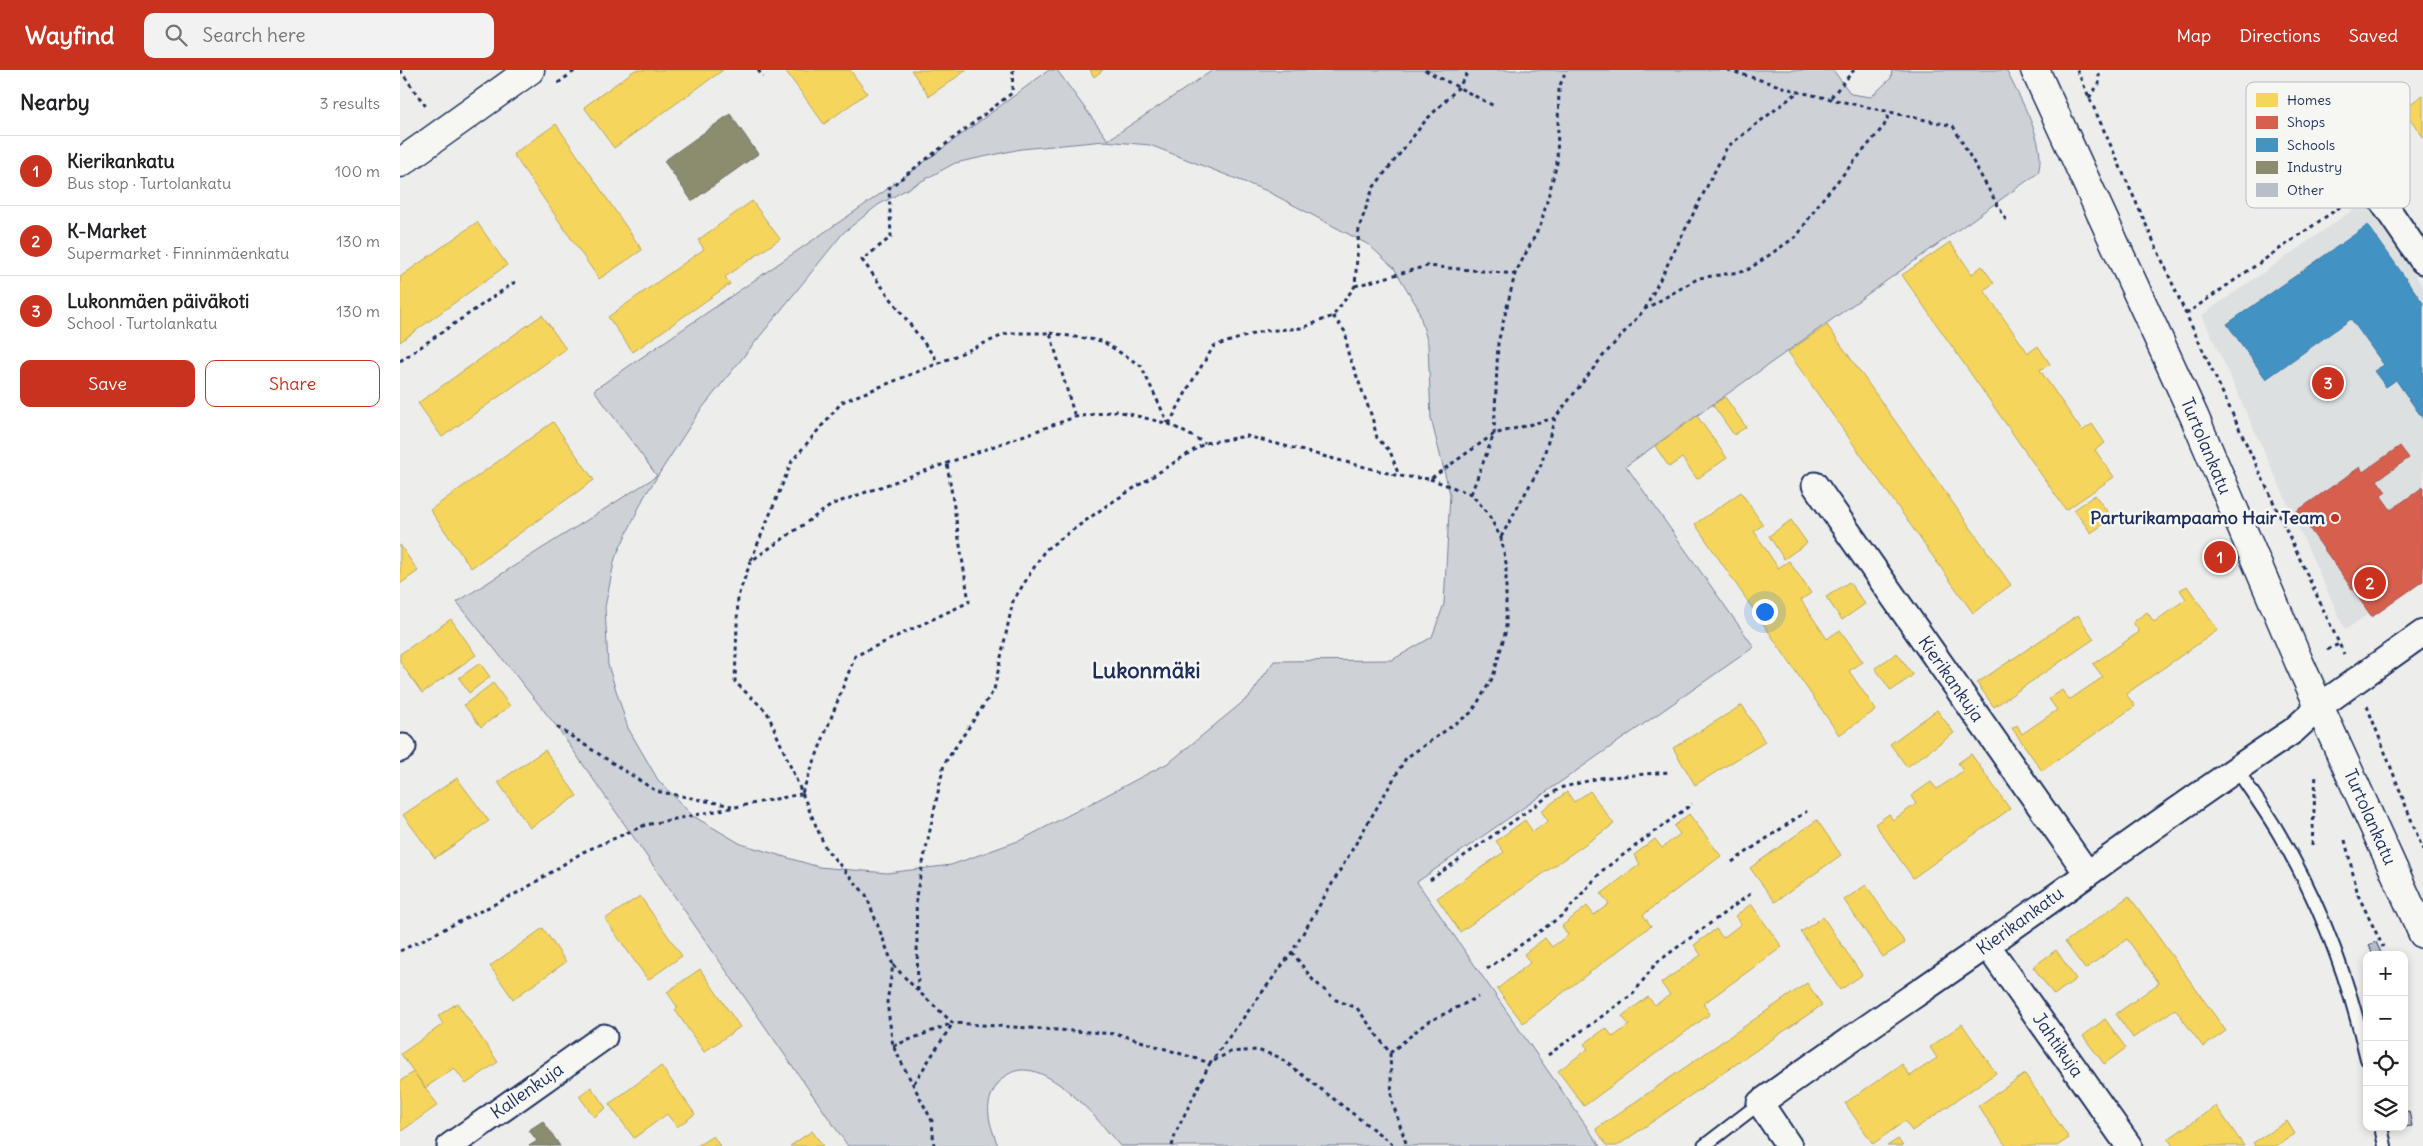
<!DOCTYPE html>
<html lang="en">
<head>
<meta charset="utf-8">
<style>
	:root { --surface:#fff; --page:#f2f2f2; --text:#202124; --muted:#757577; --line:#e0e0e0; --accent:#c8321e }
	body { margin:0; font-family:Delius,sans-serif; background:var(--page); color:var(--text) }
	.controls { position:absolute; right:15px; bottom:15px; display:grid; overflow:hidden; border-radius:10px; box-shadow:0 2px 8px #0003 }
	.controls button { width:45px; height:45px; display:grid; place-items:center; padding:0; border:0; border-bottom:1px solid var(--line); background:var(--surface); color:var(--text); font:25px sans-serif }
	.you { position:absolute; left:1364px; top:541px; width:18px; height:18px; margin:-12px; border:4px solid #fff; border-radius:50%; background:#1a73e8; box-shadow:0 0 0 8px #1a73e833 }
	.badge { display:grid; place-items:center; width:32px; height:32px; border-radius:50%; background:var(--accent); color:#fff; font-size:16px; font-weight:700 }
	.pin { position:absolute; translate:-50% -50%; border:2px solid #fff; box-shadow:0 1px 5px #0006 }
	.list { margin:0; padding:0; list-style:none }
	h2 { display:flex; justify-content:space-between; align-items:center; height:65px; margin:0; padding:0 20px; font-size:21px }
	h2 small { font-size:16px; font-weight:400; color:var(--muted) }
	.list li { display:grid; grid-template-columns:32px 1fr auto; gap:15px; align-items:center; box-sizing:border-box; height:70px; padding:0 20px; border-top:1px solid var(--line) }
	.list b { display:block; font-size:19px; white-space:nowrap }
	.list p { margin:0; font-size:16px; white-space:nowrap; color:var(--muted) }
	.list em { font-size:16px; font-style:normal; color:var(--muted) }
	.actions { display:flex; gap:10px; padding:15px 20px }
	.actions a { flex:1; padding:11px 0; border:1px solid var(--accent); border-radius:10px; text-align:center; font-size:18px; color:var(--accent) }
	.actions .main { background:var(--accent); color:#fff }
	.icon { flex:none; width:28px; height:28px; fill:none; stroke:currentColor; stroke-width:2; stroke-linecap:round; stroke-linejoin:round }
	.map { position:relative; flex:none; width:2023px; height:1076px; overflow:hidden }
	header { display:flex; align-items:center; gap:30px; box-sizing:border-box; height:70px; padding:0 25px; background:var(--accent); color:#fff }
	header strong { font-size:24px }
	nav { display:flex; gap:28px; margin-inline-start:auto; font-size:18px }
	.search { width:350px; height:45px; background:var(--page); display:flex; align-items:center; gap:12px; box-sizing:border-box; padding:0 18px; border-radius:10px; color:var(--muted); font-size:19px }
	main { display:flex }
	aside { flex:1; background:var(--surface) }
	.map>svg:first-child { display:block }
	.built { fill:#dde0e1 }
	.green { fill:#ced2d7; stroke:#74809a; fill-rule:evenodd }
	.homes { fill:#f6d55c; stroke:#b4a35d }
	.shops { fill:#d6604d; stroke:#9e5152 }
	.schools { fill:#4393c3; stroke:#3775a5 }
	.industry { fill:#8c8c6e; stroke:#6a7069 }
	.building { fill:#b9bfc8; stroke:#1b2f5e }
	.lines { fill:none; stroke-linecap:round; stroke-linejoin:round }
	.lane-casing { stroke:#1b2f5e; stroke-width:16 }
	.street-casing { stroke:#1b2f5e; stroke-width:29 }
	.secondary-casing { stroke:#1b2f5e; stroke-width:31 }
	.path { stroke:#1b2f5e; stroke-width:3; stroke-dasharray:4 4; stroke-linecap:butt }
	.lane { stroke:#f6f6f2; stroke-width:12 }
	.street { stroke:#f6f6f2; stroke-width:25 }
	.secondary { stroke:#f6f6f2; stroke-width:28 }
	.poi-dot { fill:#c8321e; stroke:#f6f6f2; stroke-width:2 }
	.labels { text-anchor:middle; stroke-width:5; stroke-linejoin:round; paint-order:stroke }
	.street-label { font-size:18px; fill:#1b2f5e; stroke:#f6f6f2 }
	.poi-label { font-size:18px; font-weight:bold; fill:#1b2f5e; stroke:#f6f6f2; text-anchor:end }
	.district-label { font-size:22px; font-weight:bold; fill:#1b2f5e; stroke:#f6f6f2 }
	.key { fill:#f6f6f2; stroke:#b4bac6; stroke-width:1 }
	.key-label { font-size:14px; fill:#1b2f5e }
</style>
</head>
<body>
<header>
<strong>Wayfind</strong>
<div class="search"><svg class="icon" aria-label="search" viewBox="0 0 24 24"><circle cx="10" cy="10" r="6"/><path d="M15 15l6 6"/></svg>Search here</div>
<nav><a>Map</a><a>Directions</a><a>Saved</a></nav>
</header>
<main>
<aside>
<h2>Nearby<small>3 results</small></h2>
<ul class="list">
<li><span class="badge">1</span><div><b>Kierikankatu</b><p>Bus stop · Turtolankatu</p></div><em>100 m</em></li>
<li><span class="badge">2</span><div><b>K-Market</b><p>Supermarket · Finninmäenkatu</p></div><em>130 m</em></li>
<li><span class="badge">3</span><div><b>Lukonmäen päiväkoti</b><p>School · Turtolankatu</p></div><em>130 m</em></li>
</ul>
<div class="actions"><a class="main">Save</a><a>Share</a></div>
</aside>
<div class="map">
<svg width="2023" height="1076" viewBox="0 0 2023 1076">
	<rect width="100%" height="100%" fill="#edeeec"/>
	<filter id="ink" filterUnits="userSpaceOnUse"><feTurbulence type="fractalNoise" baseFrequency=".02" numOctaves="2"/><feDisplacementMap in="SourceGraphic" scale="10" xChannelSelector="R" yChannelSelector="G"/><feConvolveMatrix kernelMatrix="1 2 1 2 8 2 1 2 1" color-interpolation-filters="sRGB"/></filter>
	<g filter="url(#ink)">
		<path class="built" d="M1967,130l56,87v290l-78,53 -143,-315z"/>
		<path class="green" d="M649,0h8l51,70 105,-70h620l18,24 20,3 20,-19 1,-8h114c13,27 42,74 32,103l-412,293 128,181 -337,235 183,264h-480c-22,-26 -88,-110 -123,-61 -15,21 -7,39 1,61h-150l-291,-419 -100,-125 200,-126 -63,-86 295,-202zM704,71l46,4 117,46 102,54 25,23 24,40 10,36 3,75 19,75 -6,110 -12,33 -40,23 -118,1 -24,35 -80,66 -149,78 -70,25 -64,8 -68,-6 -78,-23 -48,-28 -35,-36 -30,-52 -20,-63 -3,-58 10,-49 29,-61 55,-85 144,-179 35,-28 77,-42 66,-14z"/>
		<path class="homes" d="M235,0h88l-109,78 -30,-41z
			M385,0h65l17,23 -43,31z
			M511,0h56l-38,26z
			M690,0h13l-9,7z
			M2023,25v42l-20,-28z
			M156,54l86,126 -43,29 -86,-125z
			M352,131l28,38 -55,38 5,7 -97,68 -25,-35 96,-68 -6,-9z
			M77,152l30,43 -107,77v-65z
			M1550,172l22,32 10,-8 12,17 -10,7 44,63 10,-7 12,18 -10,6 42,61 10,-7 13,19 -10,7 19,27 -48,33 -164,-235z
			M142,245l24,34 -124,88 -24,-34z
			M1427,255l184,260 -38,28 -185,-261z
			M1325,327l21,30 -12,8 -21,-30z
			M1297,346l30,42 -30,21 -15,-21 -13,9 -14,-21z
			M153,352l41,58 -123,88 -41,-58z
			M1341,422l22,33 -9,6 24,37 11,-7 22,32 -10,7 26,39 13,-9 23,32 -14,9 27,39 -37,25 -144,-211z
			M1695,425l17,23 -21,15 -17,-23z
			M1391,450l16,23 -23,16 -15,-23z
			M0,475l18,26 -18,13z
			M1449,512l16,22 -23,16 -16,-23z
			M1787,516l31,44 -92,64 9,12 -93,65 -30,-43 5,-3 5,9 35,-24 -8,-11 13,-9 7,10 34,-23 -10,-13 46,-32 -6,-10 14,-10 7,10 32,-23 -6,-9z
			M1678,545l16,24 -100,68 -17,-24z
			M51,549l25,36 -54,38 -22,-31v-8z
			M1497,583l16,22 -22,16 -16,-23z
			M80,593l10,14 -21,16 -10,-15z
			M93,613l17,23 -29,21 -17,-22z
			M1342,635l23,37 -70,43 -22,-37z
			M1537,640l17,23 -47,34 -17,-23z
			M145,680l32,46 -47,32 -32,-46z
			M1571,684l39,55 -97,69 -38,-54 14,-10 4,6 23,-16 -5,-8 20,-14 6,7 26,-18 -5,-8z
			M57,708l32,43 -54,37 -32,-43z
			M1190,721l24,33 -154,108 -23,-34 67,-46 -8,-11 29,-21 8,12 15,-11 -7,-10 26,-19 7,10z
			M1289,744l32,42 -78,59 8,11 -128,97 -26,-34 33,-26 -6,-9 21,-16 7,9 16,-12 -6,-9 25,-20 7,9 15,-11 -8,-10 39,-30 -6,-9 21,-16 7,9 18,-14 -6,-8z
			M1417,750l24,35 -66,47 -25,-34z
			M1466,815l39,58 -22,14 -39,-57z
			M240,826l42,60 -34,24 -43,-61z
			M1729,826l97,135 -23,16 -28,-38 -42,29 -17,-24 43,-31 -32,-44 -42,30 -20,-27z
			M1351,834l31,43 -79,57 7,10 -126,92 -26,-35 30,-22 -4,-5 22,-16 7,9 16,-12 -7,-9 26,-19 7,8 15,-10 -9,-12 40,-28 -7,-10 22,-16 7,9 18,-14 -6,-8z
			M1423,847l39,58 -22,15 -39,-58z
			M143,858l23,34 -53,37 -23,-33z
			M1656,880l20,29 -22,16 -21,-28z
			M300,899l40,58 -36,25 -29,-42 3,-2 -11,-16z
			M1407,913l15,22 -205,141h-10l-11,-17z
			M57,933l41,59 -32,22 -12,-16 -29,20 -24,-34 42,-30 -5,-8z
			M1705,949l21,29 -22,16 -21,-28z
			M1562,954l34,49 -84,58 -7,-10 -32,23 -28,-41 57,-39 8,12 27,-18 -7,-11z
			M261,996l34,48 -18,13 -10,-13 -33,24 -25,-34z
			M14,1002l24,33 -38,27v-51z
			M1625,1004l44,64 -12,8h-51l-28,-40z
			M191,1017l15,21 -12,9 -15,-21z
			M1816,1036l28,40h-71l-5,-7z
			M1887,1051l8,13 -19,12h-21l-2,-3z
			M412,1061l11,15h-33z
			M313,1066l7,10h-23z
			M1498,1069l5,7h-16z"/>
		<path class="shops" d="M2000,376l9,12 -32,22 9,12 -5,4 10,14 32,-23v94l-51,36 -75,-106 63,-44 3,5z"/>
		<path class="schools" d="M1968,155l55,78v116l-27,-39 -10,7 -12,-16 10,-6 -33,-46 -85,60 -39,-55z"/>
		<path class="industry" d="M330,44l28,40 -66,47 -28,-40z
			M143,1051l17,25h-31l8,-5 -8,-11z"/>
		<path class="building" d="M1976,872l6,13h-9l-4,-10z
			M2009,1041l3,15 -8,1v-15z"/>
		<g class="lines">
			<g class="lane-casing">
				<path id="lane" d="M1836,698c14,22 29,42 42,64 42,70 71,148 89,227
					M1981,1057l4,19
					M1304,1076l56,-43"/>
			</g>
			<g class="street-casing">
				<path id="street" d="M1926,39l45,76 52,76
					M1415,415l272,388
					M0,679l3,-2
					M1587,875l142,201
					M50,1076l154,-109
					M1389,1076l-29,-43c75,-54 151,-105 227,-158 102,-71 202,-146 306,-214l27,-25 103,-73"/>
			</g>
			<g class="secondary-casing">
				<path id="secondary" d="M1635,0l159,346 105,246 124,272
					M0,93l130,-93"/>
			</g>
			<path class="path" d="M0,0l27,38
				M358,0l5,7
				M613,0l-1,23 -123,95 2,49 -29,23 77,103 69,-30h42l25,84
				M1025,0l71,37
				M1328,0l71,22 154,34 53,94
				M1677,0l109,244 158,340
				M158,13l18,-13
				M1431,27l23,-27
				M1689,28l10,-14v-14
				M955,216l72,-20 88,8
				M1245,239l82,-162 71,-55
				M1786,244l161,-112
				M933,246l13,17 2,20 24,64 5,21 13,13 9,25
				M650,263l52,8 39,25 27,57
				M0,291l115,-79
				M769,354l22,-41 23,-37 49,-15 39,-3 31,-12 22,-30 4,-58 14,-40 53,-68 33,-33 10,-17
				M1030,409l41,15 16,18 14,26 5,25v67l-13,47 -21,35 -66,46 -114,194 -82,111 -92,-29 -165,-11 -35,-32 -2,-95 28,-132 50,-74 19,-89 32,-51 61,-44 99,-63 42,-7 152,40 31,3 64,-45 61,-16
				M1071,424l23,-60 4,-91 17,-69 26,-50 16,-61 2,-75 7,-18
				M1101,467l40,-72 14,-47 48,-62 42,-47 54,-31 47,-7 51,-35 23,-34 64,-76 6,-14
				M351,490l41,-99 50,-59 97,-39
				M1927,580l12,-6
				M1967,636l56,144
				M157,657l99,64 76,15
				M402,723l53,-137 114,-54 -22,-139
				M1945,770l13,55 25,52
				M1912,775l4,-71
				M1332,792l75,-51
				M1030,810l130,-92 39,-10 70,-6
				M0,881l123,-61 60,-38 62,-27 156,-31
				M892,882l21,28 23,20 21,8 33,45 2,48 15,45
				M493,895l25,26
				M1087,899l77,-55 39,-44 89,-66
				M493,976l60,-23
				M990,983l36,-30 52,-26
				M1148,985l85,-61 23,-31 97,-71
				M514,1013l39,-60
				M534,1076l-2,-25 -39,-75 -6,-44 6,-37 -27,-70 -40,-46 -59,-137 -32,-30 3,-86 13,-35 82,-57 242,-87 42,-6 52,13 36,19
				M772,1076l4,-14 34,-69 20,-11 27,-2 22,7 116,89"/>
			<use href="#lane" class="lane"/>
			<use href="#street" class="street"/>
			<use href="#secondary" class="secondary"/>
		</g>
	</g>
	<circle class="poi-dot" cx="1935" cy="448" r="5"/>
	<g class="labels">
		<g class="street-label">
			<text transform="translate(1806 376) rotate(67)" y="6">Turtolankatu</text>
			<text transform="translate(1551 609) rotate(55)" y="6">Kierikankuja</text>
			<text transform="translate(1970 747) rotate(66)" y="6">Turtolankatu</text>
			<text transform="translate(1620 851) rotate(-36)" y="6">Kierikankatu</text>
			<text transform="translate(1658 975) rotate(55)" y="6">Jahtikuja</text>
			<text transform="translate(127 1021) rotate(-35)" y="6">Kallenkuja</text>
		</g>
		<g class="poi-label">
			<text x="1925" y="454">Parturikampaamo Hair Team</text>
		</g>
		<g class="district-label">
			<text x="746" y="608">Lukonmäki</text>
		</g>
	</g>
	<rect x="1846" y="12" width="164" height="126" rx="8" class="key"/>
	<rect x="1856" y="23" width="22" height="14" fill="#f6d55c"/>
	<rect x="1856" y="46" width="22" height="13" fill="#d6604d"/>
	<rect x="1856" y="68" width="22" height="14" fill="#4393c3"/>
	<rect x="1856" y="91" width="22" height="13" fill="#8c8c6e"/>
	<rect x="1856" y="113" width="22" height="14" fill="#b9bfc8"/>
	<g class="key-label">
		<text x="1887" y="35">Homes</text>
		<text x="1887" y="57">Shops</text>
		<text x="1887" y="80">Schools</text>
		<text x="1887" y="102">Industry</text>
		<text x="1887" y="125">Other</text>
	</g>
</svg>
<div class="controls">
<button>+</button>
<button>−</button>
<button><svg class="icon" aria-label="locate" viewBox="0 0 24 24"><circle cx="12" cy="12" r="6"/><path d="M12 2v4M12 18v4M2 12h4M18 12h4"/></svg></button>
<button><svg class="icon" aria-label="layers" viewBox="0 0 24 24"><path d="M12 4l9 5-9 5-9-5zM3 14l9 5 9-5"/></svg></button>
</div>
<div class="you"></div>
<div class="pin badge" style="left:1820px;top:487px">1</div>
<div class="pin badge" style="left:1970px;top:513px">2</div>
<div class="pin badge" style="left:1928px;top:313px">3</div>
</div>
</main>
</body>
</html>
